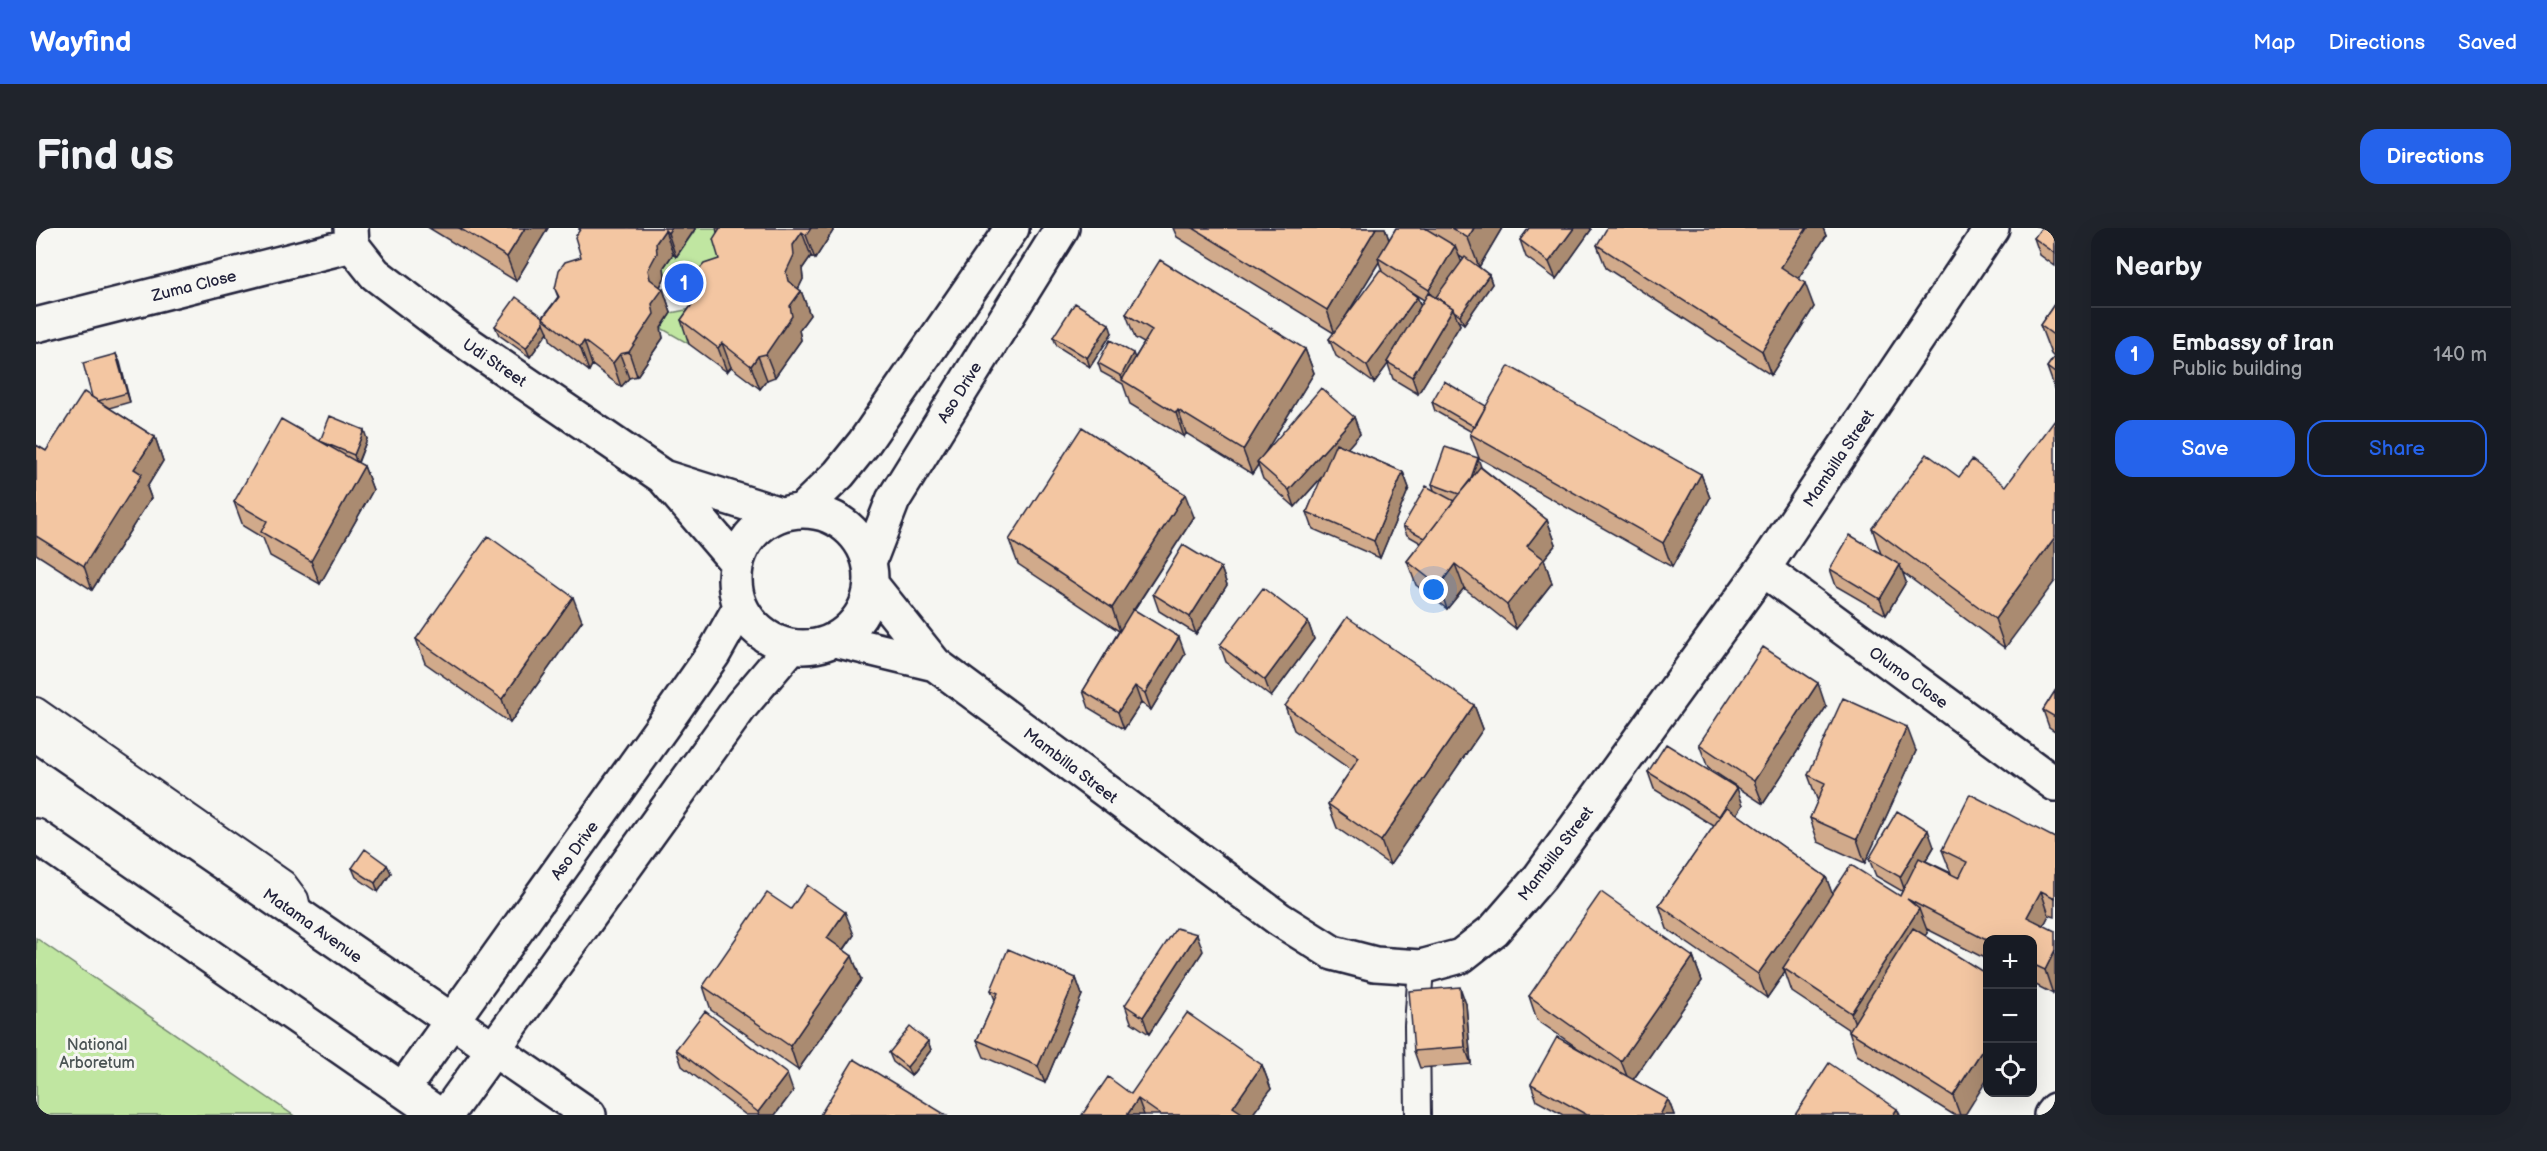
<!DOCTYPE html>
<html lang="en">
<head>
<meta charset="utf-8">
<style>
	:root { --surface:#171b24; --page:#20242c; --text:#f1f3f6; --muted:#9ea1a6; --line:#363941; --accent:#2563eb }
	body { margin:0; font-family:"Balsamiq Sans",sans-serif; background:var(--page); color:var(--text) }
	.controls { position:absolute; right:18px; bottom:18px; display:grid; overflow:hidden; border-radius:12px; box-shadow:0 6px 24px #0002 }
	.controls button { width:54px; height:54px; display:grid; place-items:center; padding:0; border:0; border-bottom:2px solid var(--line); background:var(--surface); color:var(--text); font:30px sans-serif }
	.you { position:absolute; left:1398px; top:362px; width:21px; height:21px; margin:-15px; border:4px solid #fff; border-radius:50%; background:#1a73e8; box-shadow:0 0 0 9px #1a73e833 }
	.badge { display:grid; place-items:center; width:39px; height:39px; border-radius:50%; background:var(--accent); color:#fff; font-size:20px; font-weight:700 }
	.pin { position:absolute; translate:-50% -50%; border:3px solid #fff; box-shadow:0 2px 6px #0006 }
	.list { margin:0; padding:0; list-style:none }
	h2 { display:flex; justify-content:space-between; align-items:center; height:78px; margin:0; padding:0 24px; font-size:26px }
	h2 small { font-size:20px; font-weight:400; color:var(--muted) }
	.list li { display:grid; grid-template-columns:39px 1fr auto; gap:18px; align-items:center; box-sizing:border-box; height:96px; padding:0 24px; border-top:2px solid var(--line) }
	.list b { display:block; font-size:22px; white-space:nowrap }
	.list p { margin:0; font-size:20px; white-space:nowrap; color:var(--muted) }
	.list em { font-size:20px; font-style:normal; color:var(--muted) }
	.actions { display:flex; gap:12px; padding:18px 24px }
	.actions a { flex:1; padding:14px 0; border:2px solid var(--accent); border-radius:18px; text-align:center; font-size:21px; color:var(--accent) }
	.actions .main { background:var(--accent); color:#fff }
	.icon { flex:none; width:33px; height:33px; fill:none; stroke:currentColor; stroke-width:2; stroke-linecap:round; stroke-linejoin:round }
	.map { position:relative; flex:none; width:2019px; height:887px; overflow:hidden; border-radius:18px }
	header { display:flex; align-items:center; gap:36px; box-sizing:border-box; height:84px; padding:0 30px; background:var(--accent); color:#fff }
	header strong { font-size:28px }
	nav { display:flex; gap:33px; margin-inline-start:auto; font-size:21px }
	.intro { display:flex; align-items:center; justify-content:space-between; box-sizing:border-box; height:144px; padding:0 36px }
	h1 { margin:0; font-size:42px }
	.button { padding:15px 27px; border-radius:18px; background:var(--accent); color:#fff; font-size:21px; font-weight:700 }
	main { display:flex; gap:36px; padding:0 36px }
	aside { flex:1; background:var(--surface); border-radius:18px; box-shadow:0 6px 24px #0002 }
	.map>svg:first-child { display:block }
	.green { fill:#c0e6a1; stroke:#71846e; stroke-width:1.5 }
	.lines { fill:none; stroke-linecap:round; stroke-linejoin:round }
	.lane-casing { stroke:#22223b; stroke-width:28 }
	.street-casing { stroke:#22223b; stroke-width:38 }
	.secondary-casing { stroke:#22223b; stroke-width:38 }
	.lane { stroke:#f6f6f2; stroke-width:24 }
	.street { stroke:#f6f6f2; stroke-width:33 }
	.secondary { stroke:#f6f6f2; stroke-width:33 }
	.wall { fill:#d1aa8b; stroke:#22223b; stroke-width:1.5; fill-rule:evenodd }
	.shaded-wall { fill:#aa8b71; stroke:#22223b; stroke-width:1.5 }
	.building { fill:#f3c6a2; stroke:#22223b; stroke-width:1.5 }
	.labels { text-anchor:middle; stroke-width:6; stroke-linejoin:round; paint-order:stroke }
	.street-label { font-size:16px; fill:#22223b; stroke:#f6f6f2 }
	.park-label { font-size:16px; fill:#4a5354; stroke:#f6f6f2 }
</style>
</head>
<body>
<header>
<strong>Wayfind</strong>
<nav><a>Map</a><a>Directions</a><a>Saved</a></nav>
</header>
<div class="intro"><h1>Find us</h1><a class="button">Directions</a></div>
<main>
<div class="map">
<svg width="2019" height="887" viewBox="0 0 2019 887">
	<rect width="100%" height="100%" fill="#f6f6f2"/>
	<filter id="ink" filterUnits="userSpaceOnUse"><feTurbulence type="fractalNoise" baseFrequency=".0167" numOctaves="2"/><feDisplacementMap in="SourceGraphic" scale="12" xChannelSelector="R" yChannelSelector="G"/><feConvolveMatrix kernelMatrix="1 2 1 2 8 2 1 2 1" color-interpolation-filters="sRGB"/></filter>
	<g filter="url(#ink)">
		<path class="green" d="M657,0h26l13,19 -43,97 -28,-16 10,-15 20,-4 -6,-34 -20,2 -1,-10 9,-13 4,2 18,-26z
			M0,710l257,177h-257z"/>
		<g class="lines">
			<g class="lane-casing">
				<path id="lane" d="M0,482l248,173 12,16 4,17
					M1382,887l-1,-89 4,-59"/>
			</g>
			<g class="street-casing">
				<path id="street" d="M315,0l1,17 23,29 79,60 209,143 74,86
					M0,97l316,-80
					M627,249l117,37
					M766,282l37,-36 25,-31 148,-215
					M699 351a68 68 0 1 1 136 0a68 68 0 1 1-136 0Z
					M833,334l24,-62 169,-272
					M1727,341l292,215
					M835,356l64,80 344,255 54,34 42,11 46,3 40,-11 33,-26 46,-53 223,-308 229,-341
					M799,412l100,24
					M367,861l264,-369 47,-67 26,-46
					M410,887l295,-409 50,-59
					M2015,887l4,-5"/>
			</g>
			<g class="secondary-casing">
				<path id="secondary" d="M0,506l553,381
					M0,608l403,279"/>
			</g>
			<use href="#lane" class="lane"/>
			<use href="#street" class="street"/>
			<use href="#secondary" class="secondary"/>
		</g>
		<path class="wall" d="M393,0h119l-32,53z
			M543,0h116v1l-19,28 -3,-3 -9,13 1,10 -5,10 3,2 8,24 -10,15 2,10 -26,38 -8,2 -8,9 -29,-22 -3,6 -38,-29 -3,-10 -18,25 -31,-22 -4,-9 48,-9 15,-20 -3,-8 26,-32z
			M680,0h116l1,3 -18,28 -4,-3 -9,13 1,10 -5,10 3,2 9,24 -11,15 2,10 -26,37 -8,3 -7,9 -29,-22 -4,5 -38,-28 -8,-24 15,-21 -3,-9 26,-31 -2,-27z
			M1137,0h212l4,12 7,-12h106l-23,39 10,8 3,9 -28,40 -6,-4 2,5 -42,69 -25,-15 -5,-15 -14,19 -38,-27 -7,-17 5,-6 -157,-96zM1423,28l5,3 -3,3zM1343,34l3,9 -36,45zM1372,62l16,10 -3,5 -4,-8z
			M1493,0h61l1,2 -35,49 -30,-22 -6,-17z
			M1688,0h99l3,8 -28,42 16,29 -43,68 -165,-107 -9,-23z
			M2019,0v38l-15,-11 -6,-17z
			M2019,75v86l-8,-22 7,-10 -3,-3 -11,-29z
			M1090,86l179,35 9,24 -48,78 88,-34 6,17 -13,14 56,24 6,16 -29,70 -67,-29 -6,-17 16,-36 -28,31 -32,-28 -5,-14 -6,9 -66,-41 -2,4 -54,-33 -7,-20 -22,-12 -3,-9 37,-5 9,-15 -9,-5z
			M1076,105l-22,34 -33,-21 -4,-9z
			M80,126l14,48 -21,6 46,29 8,24 -16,26 4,11 -59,92 -56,-36v-109l10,6 46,-54z
			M1396,174l54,4 215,68 9,24 -38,69 -193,-109 -9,-24 2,-2 -37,-21z
			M331,211l-9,24 6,3 9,24 -53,94 -50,-28 -7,-18 -20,-12 -9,-24 86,-61z
			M1445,239l66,53 9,24 -12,15 8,24 -36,46 -52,-41 -17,21 -31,-24 -9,-24 14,-18 -14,-8 -4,-9 31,-36 -2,-6z
			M1923,249l46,171 -103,-76 4,10 -20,33 -50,-29 -6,-17 51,-15 -9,-26z
			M1158,289l-60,93 51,44 -34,56 -10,-7 -17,26 -35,-21 -6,-17 36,-60 -101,-67 -9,-24z
			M1185,340l6,17 -31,49 -37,-23 -6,-17z
			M546,393l-72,102 -85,-60 -9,-24z
			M1272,394l6,17 -43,58 -45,-35 -6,-17z
			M2019,463v40l-6,-4 -6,-17z
			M1438,477l9,24 -93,136 -53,-37 -9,-24 23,-34 -57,-40 -9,-24z
			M1790,479l-63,97 -55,-36 -9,-24z
			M1880,523l-51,112 -47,-21 -8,-24 8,-18 -1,-1 -9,-24z
			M1612,544l95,33 -6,9 89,63 6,17 68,2 2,-5 -26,-15 -7,-17 65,-12 -8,14 25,12 -9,-23 113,-12v79l-6,-2 -5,10 9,69 -21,-11v-44h-44v21l-61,-31 1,4 -3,3 40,179h-11l-97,-60 -8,-24v-1l-57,-38 -7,-20 -18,26 -100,-69 -8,-24 55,-79 -60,-37z
			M351,637l4,8 -13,19 -22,-15 -4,-9z
			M755,681l63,26 -10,15 8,6 9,24 -63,90 -87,-60 -8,-24z
			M1167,723l-54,83 -18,-12 -6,-17z
			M1657,729l9,24 -69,99 35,19 6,16h-111l-26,-14 -6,-17 51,-33 -45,-31 -8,-24z
			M1040,750l6,17 -37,88 -61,-26 -7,-17 18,-40 -4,-10z
			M1430,776l5,60 -51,4 -6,-17z
			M892,813l3,9 -20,26 -18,-14 -4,-9z
			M640,821l117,42 -18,24h-29l-64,-49z
			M1226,837l9,24 -19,26h-170l49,-21z"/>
		<path class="shaded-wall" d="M489,0h23l-32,53 -9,-24z
			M635,0h24v1l-19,28 -8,-24z
			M775,0h21l1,3 -18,28 -9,-24z
			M1340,0h9l5,15 -12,15 1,4 -44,72 -8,-24z
			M1438,0h28l-23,39 -11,-29z
			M1538,0h16l1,2 -35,49 -7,-17z
			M1771,0h16l3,8 -36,55 -9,-24z
			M629,2l8,24 -9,13 1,10 -9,17 7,-5 8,24 -10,15 2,10 -26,38 -8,-24 23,-48 -4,-34 8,-27z
			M766,4l9,24 -9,13 1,10 -8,17 6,-5 9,24 -11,15 2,10 -26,37 -9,-23 24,-48 -4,-34 7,-27z
			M1419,18l7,17 -26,44 -7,-17z
			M1453,47l3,9 -28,40 -4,-9z
			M1769,55l9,24 -43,68 -9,-24z
			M1381,69l7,17 -37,48 1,2 -14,19 -7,-17z
			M1417,80l7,17 -42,69 -6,-17z
			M508,95l4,9 -18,25 -4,-9z
			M1073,96l3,9 -22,34 -3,-9z
			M548,113l8,24 -3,6 -9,-24z
			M686,115l9,24 -4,5 -9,-24z
			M1269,121l9,24 -56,91 -1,-2 1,3 -6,9 -9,-24z
			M1097,125l3,8 -13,19 -2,-4z
			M80,126l4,8 10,40 -3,-9z
			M584,126l9,24 -8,9 -8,-24z
			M722,128l9,24 -7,9 -9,-23z
			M1142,182l8,23 -2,4 -8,-24z
			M1318,189l6,17 -65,73 -6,-17z
			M328,202l3,9 -10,25 -3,-9z
			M119,209l8,24 -16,26 4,11 -59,92 -8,-24 50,-97z
			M1442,230l3,9 -17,28z
			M328,238l9,24 -53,94 -9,-23z
			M1367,244l6,16 -29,70 -6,-17z
			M1665,246l9,24 -38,69 -9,-24z
			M1149,266l9,23 -74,114 -8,-23z
			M1511,292l9,24 -12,15 8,24 -36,46 -9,-24 20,-59z
			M2019,309v44l-50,67 -10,-29z
			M1419,336l9,24 -17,21 -8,-23z
			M1864,337l6,17 -20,33 -6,-16z
			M1185,340l6,17 -31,49 -6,-17z
			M537,369l9,24 -72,102 -8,-24z
			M1272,394l6,17 -43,58 -6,-17z
			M1143,409l6,17 -34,56 -6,-17z
			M1782,455l8,24 -63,97 -9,-23z
			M1099,458l6,17 -17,26 -6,-17z
			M1438,477l9,24 -93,136 -9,-24z
			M1871,499l9,24 -51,112 -8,-24z
			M1701,560l6,17 -18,28 -6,-17z
			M1892,602l6,17 -28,47 -6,-17z
			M351,637l4,8 -13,19 -3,-9z
			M1790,649l9,24 -52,67 2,4 -18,26 -9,-24z
			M2005,663l8,24 -13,26 -9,-24z
			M1883,681l9,24 -68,104 -9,-24z
			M809,684l9,23 -19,27 -8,-24z
			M1161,706l6,17 -54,83 -6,-17z
			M2019,722v40l-2,4 -8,-24z
			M816,728l9,24 -63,90 -8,-24z
			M1657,729l9,24 -72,103 -9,-23z
			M1040,750l6,17 -37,88 -7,-17z
			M1424,759l6,17 5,60 -6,-17z
			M892,813l3,9 -20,26 -4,-9z
			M1952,813v37l-23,37h-5l-7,-19z
			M1226,837l9,24 -19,26h-16l-3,-8z
			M751,846l6,17 -18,24h-16l-1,-3z
			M1102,871l6,16h-17z
			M1632,871l6,16h-14z
			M1861,881l3,6h-7z"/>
		<path class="building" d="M423,0h66l-18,29z
			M545,0h90l-3,5 -3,-3 -9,13 1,10 -9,17 2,9 13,10 -11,15 2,10 -25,38 -9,2 -7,9 -29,-22 -4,6 -37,-29 16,-21 -4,-8 4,-19 6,-8 16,-5 -6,-20z
			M684,0h91l-5,7 -4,-3 -9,13 1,10 -8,17 2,9 13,10 -11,15 2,10 -26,38 -8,2 -7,10 -29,-23 -4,5 -37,-28 15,-21 -3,-9 4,-18 7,-8 15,-5 -6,-20z
			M1157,0h183l-49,82z
			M1360,0h29l30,18 -26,44 -51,-32z
			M1415,0h23l-6,10z
			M1493,0h45l-25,34 -29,-22z
			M1571,0h200l-26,39 24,16 -43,68 -165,-106z
			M2005,0h14v25l-21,-15z
			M1429,29l24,18 -29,40 -6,-4 -1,-3 -17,-11z
			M1124,32l145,89 -62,101 -65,-40 -2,3 -54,-33 30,-50 -26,-16z
			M1344,42l37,27 -50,69 -38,-27z
			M1392,65l25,15 -41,69 -25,-15z
			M480,69l27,20v1l1,5 -18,25 -31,-22z
			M1039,75l34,21 -22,34 -34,-21z
			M2019,75v33l-15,-11z
			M1074,112l23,13 -12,23 -23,-13z
			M80,126l11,39 -29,8 -6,-4 -9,-34z
			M2019,128v17l-8,-6z
			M1473,138l192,108 -38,69 -193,-109z
			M1408,153l42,25 -11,21 -43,-25z
			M1285,160l33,29 -65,73 -32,-28z
			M48,164l71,45 -21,32 8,5 -58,92 -48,-30v-91l10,6z
			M294,188l34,14 -10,25 -34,-14z
			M245,191l83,47 -53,95 -50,-29 6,-11 -33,-19z
			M2019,192v117l-60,82 -123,-91 55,-74 32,23 13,-17 34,26z
			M1046,199l103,67 -73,114 -103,-68z
			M1300,215l67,29 -29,69 -67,-29z
			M1409,219l33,11 -8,23 -11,13 -27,-10z
			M1444,239l67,53 -20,26 17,13 -37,46 -52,-41 -16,22 -32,-25z
			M1390,258l28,15 -29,37 -22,-12z
			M1814,307l50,30 -20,34 -50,-30z
			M452,308l85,61 -71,102 -86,-60z
			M1147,317l38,23 -31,49 -37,-23z
			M1227,360l45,34 -43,58 -45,-35z
			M1097,381l46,28 -34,56 -10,-7 -17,26 -35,-21z
			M1311,389l127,88 -93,136 -53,-37 31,-46 -74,-52z
			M1727,419l55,36 -64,98 -55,-37z
			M2019,463v26l-12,-7z
			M1807,470l64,29 -50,112 -47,-21 15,-35 -17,-8z
			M1630,516l71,44 -18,28 -71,-44z
			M1934,566l85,44v60l-14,-7 -14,26 28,14v19l-10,20 -13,-6v-25h-44v2l-81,-42 12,10 -68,104 -68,-45 68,-103 49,31 19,-38 40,20 8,-16 -25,-12z
			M1691,579l99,70 -68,97 -99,-69z
			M1861,583l31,19 -28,47 -31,-18z
			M329,621l22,16 -12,18 -23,-15z
			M771,657l38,27 -18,26 25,18 -62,90 -87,-60 64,-93 24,16z
			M1565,664l92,65 -72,104 -92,-65z
			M1140,700l21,6 -54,83 -18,-12z
			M1877,700l75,47v66l-35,55 -104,-65z
			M972,721l68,29 -38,88 -61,-26 21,-47 -7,-3z
			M1424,759l5,60 -51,4 -5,-60z
			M669,783l82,63 -29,38 -82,-63z
			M1151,785l75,52 -29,42 12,8h-84l-23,-16 -11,16h-45l26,-38 23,17z
			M874,799l18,14 -21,26 -18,-14z
			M1521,809l111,62 -8,16h-73l-56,-31z
			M818,831l92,56h-126z
			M1793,835l68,46 -4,6h-98z"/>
	</g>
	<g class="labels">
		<g class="street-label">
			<text transform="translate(158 57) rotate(-14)" y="6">Zuma Close</text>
			<text transform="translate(459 134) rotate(34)" y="6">Udi Street</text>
			<text transform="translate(923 164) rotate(-58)" y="6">Aso Drive</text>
			<text transform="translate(1802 230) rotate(-56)" y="6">Mambilla Street</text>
			<text transform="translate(1873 449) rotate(36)" y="6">Olumo Close</text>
			<text transform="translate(1035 537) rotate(37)" y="6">Mambilla Street</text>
			<text transform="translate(538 622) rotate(-54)" y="6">Aso Drive</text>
			<text transform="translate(1519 625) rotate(-53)" y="6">Mambilla Street</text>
			<text transform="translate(277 697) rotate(35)" y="6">Matama Avenue</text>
		</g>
		<g class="park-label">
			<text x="61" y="822">National<tspan x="61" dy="18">Arboretum</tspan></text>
		</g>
	</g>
</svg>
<div class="controls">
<button>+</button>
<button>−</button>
<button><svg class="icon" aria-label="locate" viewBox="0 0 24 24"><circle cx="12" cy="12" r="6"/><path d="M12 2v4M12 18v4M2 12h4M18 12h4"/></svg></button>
</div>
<div class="you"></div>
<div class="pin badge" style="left:648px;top:55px">1</div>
</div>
<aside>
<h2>Nearby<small></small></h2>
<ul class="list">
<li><span class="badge">1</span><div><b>Embassy of Iran</b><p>Public building</p></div><em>140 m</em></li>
</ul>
<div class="actions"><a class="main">Save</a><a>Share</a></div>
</aside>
</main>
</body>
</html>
